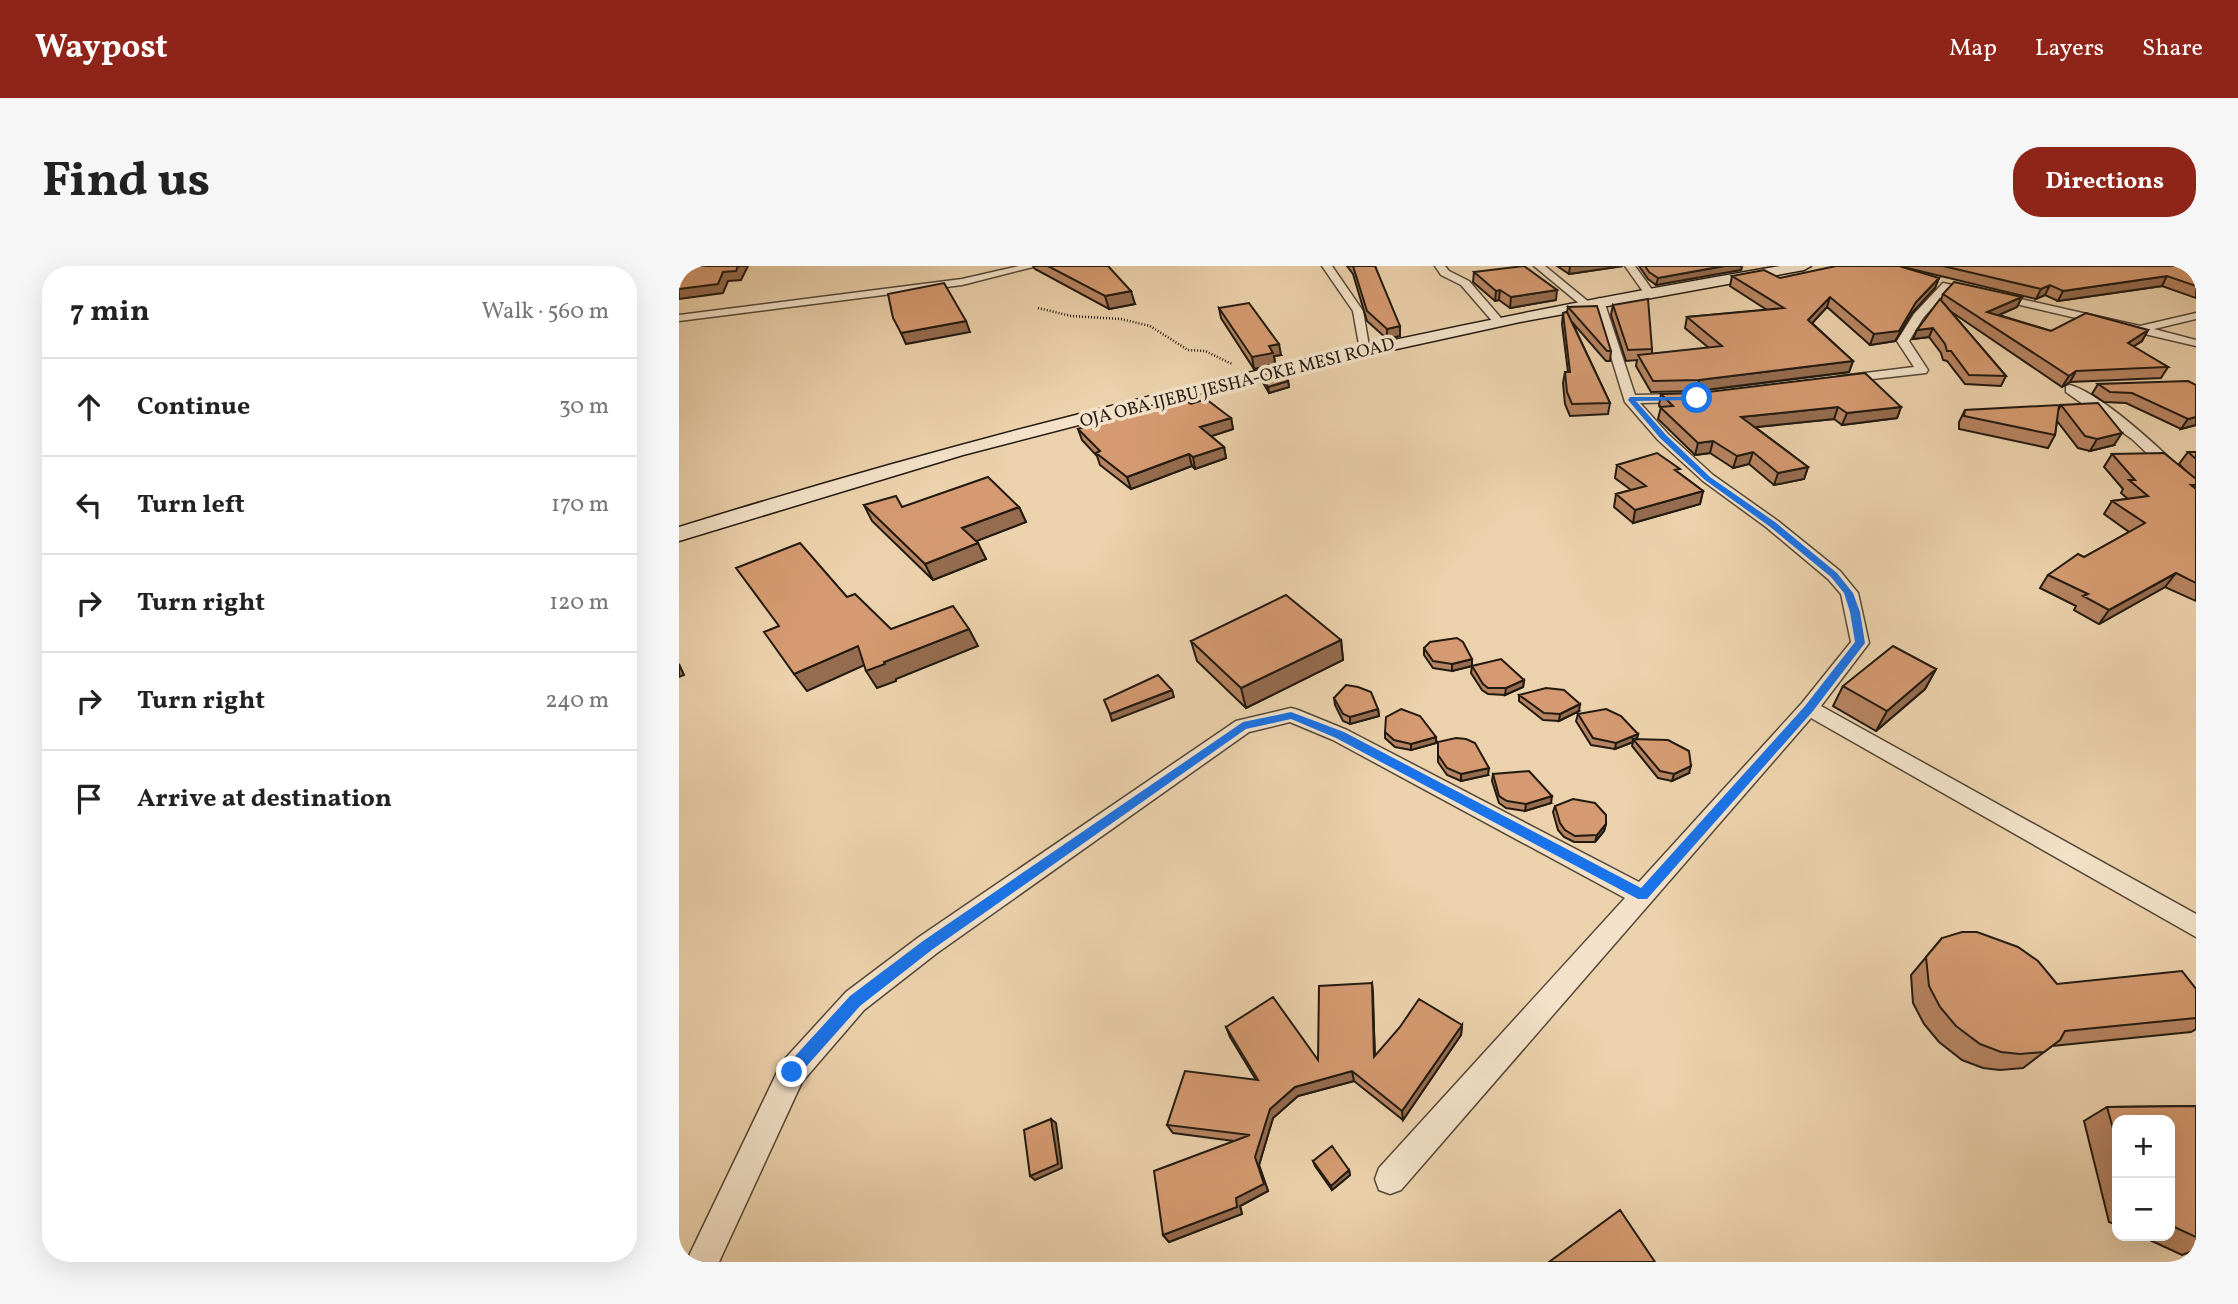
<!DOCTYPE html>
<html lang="en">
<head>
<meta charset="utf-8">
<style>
	:root { --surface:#fff; --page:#f6f6f6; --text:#222; --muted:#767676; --line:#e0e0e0; --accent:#8f2418 }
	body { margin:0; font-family:Vollkorn,serif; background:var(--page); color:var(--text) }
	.controls { position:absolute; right:21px; bottom:21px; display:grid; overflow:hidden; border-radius:14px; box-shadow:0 7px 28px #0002 }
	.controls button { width:63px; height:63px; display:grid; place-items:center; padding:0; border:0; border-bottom:2px solid var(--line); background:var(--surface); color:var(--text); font:35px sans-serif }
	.stop { position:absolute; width:21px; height:21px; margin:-16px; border:5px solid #1a73e8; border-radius:50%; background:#fff }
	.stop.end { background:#1a73e8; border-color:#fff; box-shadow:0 2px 7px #0008 }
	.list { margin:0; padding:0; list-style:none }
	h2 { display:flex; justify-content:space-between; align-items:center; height:91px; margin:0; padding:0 28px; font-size:30px }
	h2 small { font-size:23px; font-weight:400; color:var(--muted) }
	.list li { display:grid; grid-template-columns:46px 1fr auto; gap:21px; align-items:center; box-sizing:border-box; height:98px; padding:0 28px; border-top:2px solid var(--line) }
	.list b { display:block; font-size:26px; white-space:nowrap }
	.list em { font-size:23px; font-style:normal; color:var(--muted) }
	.icon { flex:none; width:38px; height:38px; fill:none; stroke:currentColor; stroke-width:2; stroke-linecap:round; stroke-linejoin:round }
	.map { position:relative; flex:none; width:1517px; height:996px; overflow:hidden; border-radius:28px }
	header { display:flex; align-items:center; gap:42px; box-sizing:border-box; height:98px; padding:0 35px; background:var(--accent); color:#fff }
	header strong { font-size:33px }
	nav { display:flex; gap:38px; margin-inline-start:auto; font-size:24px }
	.intro { display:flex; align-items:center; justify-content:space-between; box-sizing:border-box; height:168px; padding:0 42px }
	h1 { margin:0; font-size:49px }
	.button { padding:18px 32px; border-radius:28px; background:var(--accent); color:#fff; font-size:24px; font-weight:700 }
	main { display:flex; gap:42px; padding:0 42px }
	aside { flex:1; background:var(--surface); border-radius:28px; box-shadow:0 7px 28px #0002 }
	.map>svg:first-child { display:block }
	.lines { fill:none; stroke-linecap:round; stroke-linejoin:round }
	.street-casing { stroke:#544838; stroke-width:3 }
	.secondary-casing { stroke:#221a11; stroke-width:3 }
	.path { stroke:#221a11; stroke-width:2.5; stroke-dasharray:1 2; stroke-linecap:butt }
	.street { fill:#f3e2c9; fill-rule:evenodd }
	.secondary { fill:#f3e2c9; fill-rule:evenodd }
	.wall { fill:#b78461; stroke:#221a11; stroke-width:2 }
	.shaded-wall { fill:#956c4f; stroke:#221a11; stroke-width:2 }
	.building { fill:#d59a71; stroke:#221a11; stroke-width:2 }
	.route { fill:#1a73e8 }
	.labels { text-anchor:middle; stroke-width:7; stroke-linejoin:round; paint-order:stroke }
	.far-street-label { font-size:18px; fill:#221a11; stroke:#f3e2c9 }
</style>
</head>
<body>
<header>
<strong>Waypost</strong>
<nav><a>Map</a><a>Layers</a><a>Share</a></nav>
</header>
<div class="intro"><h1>Find us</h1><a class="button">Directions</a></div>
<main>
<aside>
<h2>7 min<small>Walk · 560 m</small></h2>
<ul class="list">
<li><svg class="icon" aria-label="ahead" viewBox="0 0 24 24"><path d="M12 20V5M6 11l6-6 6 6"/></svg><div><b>Continue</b></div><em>30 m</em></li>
<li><svg class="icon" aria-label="left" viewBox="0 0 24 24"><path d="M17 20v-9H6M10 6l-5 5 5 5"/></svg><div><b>Turn left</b></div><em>170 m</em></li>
<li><svg class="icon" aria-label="right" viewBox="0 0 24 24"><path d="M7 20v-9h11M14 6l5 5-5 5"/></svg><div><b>Turn right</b></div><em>120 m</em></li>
<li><svg class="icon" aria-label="right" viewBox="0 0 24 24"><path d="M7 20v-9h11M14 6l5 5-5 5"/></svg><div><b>Turn right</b></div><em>240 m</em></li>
<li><svg class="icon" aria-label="arrive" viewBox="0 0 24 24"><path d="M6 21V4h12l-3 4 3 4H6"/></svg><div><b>Arrive at destination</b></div></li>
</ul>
</aside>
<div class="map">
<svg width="1517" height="996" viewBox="0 0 1517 996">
	<rect width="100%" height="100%" fill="#ecd2ac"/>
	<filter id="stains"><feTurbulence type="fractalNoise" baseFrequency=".00286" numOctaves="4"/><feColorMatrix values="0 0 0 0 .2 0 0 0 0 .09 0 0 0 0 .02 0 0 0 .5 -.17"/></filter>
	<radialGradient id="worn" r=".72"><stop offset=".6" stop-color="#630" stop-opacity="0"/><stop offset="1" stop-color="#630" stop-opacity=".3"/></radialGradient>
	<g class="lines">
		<g class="street-casing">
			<path id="street" d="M340,0h18l-75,19 -283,36v-6l283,-36z
				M643,0h10l31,45 7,41 -10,-2 -7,-39z
				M756,0h10l4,5 20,10 32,37v4h-8l-32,-37 -20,-10z
				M855,0h11l45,37 -9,2z
				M946,0h10l18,25 -1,2h-8z
				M1264,17l9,2 -29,33 -14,23 19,29 -2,3 -89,10v-6l4,-1 73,-9 -17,-26 17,-27z
				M1315,27l146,33 56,-13v6l-42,10 42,11v6l-206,-48 -1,-2z
				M920,32l5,3 31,94 53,-1 6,4 -6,4 -48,1 28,31 45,41 65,46 62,50 18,22 11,50 -48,63 375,208v23l-385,-219 -410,472 -11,4 -11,-4 -4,-11 4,-11 246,-270 -292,-158 -43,-18 -41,10 -312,221 -73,57 -62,72 -83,180h-33l96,-200 64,-70 73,-55 317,-216 55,-13 7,2 49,20 292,152 163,-179 49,-61 -10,-48 -13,-15 -62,-52 -63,-46 -45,-41 -33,-38 -31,-101z
				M1391,119c36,11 98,71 126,99v12l-5,-1 -59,-56 -66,-47v-6z"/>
		</g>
		<g class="secondary-casing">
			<path id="secondary" d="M1101,0h31l-7,4 -284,52 -283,62 -274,71 -284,86v-14c361,-112 728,-198 1101,-261z"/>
		</g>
		<path class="path" d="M359,42l33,8 50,3 29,7 38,24 17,1 27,13"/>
		<use href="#street" class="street"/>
		<use href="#secondary" class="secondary"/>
	</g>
	<path class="wall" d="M354,0h75l27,38 -26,5 -74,-40z
		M668,0h28l25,70 -13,3 -20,-18 -14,-47z
		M878,0h66l-54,8z
		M960,0h103l-1,4 -85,15 -8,-6z
		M1220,0h297v32l-34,-12 -104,15 -13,-6 -9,4z
		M795,6l82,28 -46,8 -11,-8 -4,1 -22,-19z
		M1053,10l48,2h159l-4,10 -23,25 -17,28 -25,4 -43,-38 -15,16 41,38 -4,11 -152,19 -46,1 -15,-26 1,-6 -11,1 -15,-46 2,-10 39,44v5l57,-6 -24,-20 2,-11 80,-7 -37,-24z
		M1264,28l79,3 -5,10 -18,8 52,16 97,-1 -6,11 -9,6 35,20 -7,11 -91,4 -8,5 -112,-76 56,65 -5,10 -36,-2 -18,-23 -4,-1 -2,-7 -12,-16 -16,2 28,-39z
		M889,41l43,44 -1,10h-4l-34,-39 38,81 -2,11 -38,2 -5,-12 -2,-21 2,-11h3l-6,-48 1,-11 4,-1z
		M540,42l62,47 -7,1 1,8 -21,5 -33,-51z
		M582,109l27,6 1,6 -20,6 -7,-12z
		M1419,118l98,1v40l-15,4 -55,-26 -22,-1 -12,-8z
		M982,128l240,13 -4,11 -55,7 -8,-6 -79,8 53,40 -4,12 -30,6 -25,-21 -16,4 -23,-15 -15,2 -37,-36 3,-12 -2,-2z
		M496,138h16l40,14 2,11 -22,7 13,11 2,11 -31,11 -3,-3 -61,23 -31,-24 -3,-9 -15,-16 -4,-11z
		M1382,139l53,40 -24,6 -12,-3 -21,-27 -2,14 -7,13 -89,-19v-7l6,-12 94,-1z
		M1509,186h8v149l-31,-14 -66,37 -25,-14 2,-4 -36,-18 8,-13 36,-18 45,-25 -25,-18 8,-13 16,-2 -7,-6 2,-4 -19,-22 8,-13 76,19 -9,-9z
		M938,199l62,8 24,18 -3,13 -67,19 -19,-16 2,-13 15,-4 -16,-12z
		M185,239l38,2h117l7,15 -50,19 10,18 -53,21 -61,-59z
		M662,374l2,20 -97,48 -49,-47 -6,-20z
		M745,382l48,11v7l52,14 -1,7 -18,8 -17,-1 -6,-4 -11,-17 1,-7 -20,5 -19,-3 -9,-13z
		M1257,403l-11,20 -49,42 -43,-25 10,-20z
		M840,429l60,16 -20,10 -16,-1 -24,-19z
		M655,432l44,11 1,7 -29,8 -7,-3 -8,-16z
		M899,448l60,20 -1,5 52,34 -17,8 -14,-3 -26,-32 1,-4 -18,7 -24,-4 -15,-24z
		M706,466l51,11 -25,7 -16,-3 -10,-9z
		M759,476l50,33 -27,6 -14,-6 -9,-13z
		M814,508l58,29 -26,8 -19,-3 -7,-5 -7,-22z
		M876,540l51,18 -2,7 -9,11h-21l-10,-5 -6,-7 -5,-18z
		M1263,672l115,46 139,5v40l-5,3 -139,14 -29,22 -23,2 -17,-2 -21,-8 -23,-18 -15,-18 -11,-21 -2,-28z
		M693,717l3,73 87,-31 -1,10 -58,85 -49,-39 -56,15 -25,22 -14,47 9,26 -28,15 2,8 -73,28 -6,-7 71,-94 -61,-8 -6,-8 89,-45 -26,-43 -4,-10 92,33z
		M1517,840v144l-14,5 -41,-19h29v-116h-53v105l-8,-3 -25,-101 23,-14z
		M634,895l36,9 1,5 -18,15 -17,-24z"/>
	<path class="shaded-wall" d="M59,0h10l-7,14 -13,1 -5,12 -44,6v-10z
		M891,0h53l-54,8z
		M1045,0h18l-1,4 -85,15 2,-7z
		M1488,10l-5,10 -104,15 5,-10z
		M1260,12l-4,10 -23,25 -17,28 -25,4 4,-11 42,-32z
		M1371,19l-5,10 -9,4 5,-10z
		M821,24l-1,10 -4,1 1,-10z
		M878,24l-1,10 -46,8 1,-11z
		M452,25l4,13 -26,5 -4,-13z
		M1151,31l-3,10 -22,24 3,-11z
		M1343,31l-5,10 -32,14 2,-9z
		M287,55l4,11 -64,12 -5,-11z
		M721,60v10l-13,3v-10z
		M1254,62l-4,9 -16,2 4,-9z
		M1469,64l-6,11 -21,13 7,-11z
		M600,78l2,11 -7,1 1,8 -21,5 -2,-12 17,-11z
		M1174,95l-4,11 -152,19 2,-11z
		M1397,105l-6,11 -8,5 7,-11z
		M609,115l1,6 -20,6 -1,-6z
		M1159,141l-4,12 -96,10 3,-12z
		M1222,141l-4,11 -55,7 5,-12z
		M1517,151v8l-15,4 7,-10z
		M552,152l2,11 -30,10 -3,-12z
		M1443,167l-8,12 -24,6 7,-12z
		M1034,175l-3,12 -15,2 3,-12z
		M545,181l2,11 -31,11 -2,-12z
		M1074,186l-4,12 -16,4 4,-12z
		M510,188l3,12 -61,23 -4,-12z
		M1129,201l-4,12 -30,6 4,-12z
		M1024,225l-3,13 -67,19 2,-13z
		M340,241l7,15 -57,22 -7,-16z
		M299,277l8,16 -53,21 -8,-16z
		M1497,307l-11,14 -66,37 10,-14z
		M290,363l9,17 -82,33v2l-19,7 -11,-17 18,-9z
		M662,374l2,20 -97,48 -5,-20z
		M179,380l11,17 -62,28 -13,-17z
		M793,393v7l-20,5v-7z
		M0,398l5,11 -5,2z
		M1257,403l-11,20 -49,42 11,-20z
		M845,414l-1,7 -18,8 1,-7z
		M493,424l2,7 -62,24 -2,-7z
		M901,438l-1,7 -20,10 1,-7z
		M699,443l1,7 -29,8v-7z
		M959,468l-2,7 -3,-2v3l-18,7 1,-6z
		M757,471v6l-25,7v-6z
		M1012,500l-2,7 -17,8 2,-7z
		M810,502l-1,7 -27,6v-7z
		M873,530l-1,7 -26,8 1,-7z
		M927,558l-2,7 -9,11 2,-7z
		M693,717l1,10 2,74 -1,-10z
		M783,759l-1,10 -58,85 -1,-9z
		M673,805l2,10 -56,15 -25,22 -14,47 9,26 -28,15 2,8 -73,28 -6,-7 73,-37 34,-89 25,-22z
		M372,853l5,4 6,45 -27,12 -5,-4z
		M670,904l1,5 -18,15 -1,-4z"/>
	<path class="building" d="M11,0h48l-2,5 -13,1 -5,12 -39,5v-22z
		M369,0h60l23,25 -26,5z
		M674,0h22l25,60 -13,3 -20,-18z
		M845,0l33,24 -46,7 -11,-7 -4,1 -22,-19z
		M966,0h79l-66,12 -9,-6z
		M1157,0h63l40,12 -23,24 -17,29 -25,3 -44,-37 -22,23 45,41 -154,19 -46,1 -15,-26 84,-9 -35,-29 97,-9 -52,-32 32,-6 16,8z
		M1264,0h253v20l-29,-10 -104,15 -13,-6 -9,4z
		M1275,16l68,15 -35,15 64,19 35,-18 62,17 -20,13 40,24 -92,4 -7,5 -126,-82z
		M265,17l22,38 -65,12 -8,-15 -5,-24z
		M969,33l4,50 -24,1 -15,-45z
		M1261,33l66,77 -37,-1 -18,-24h-4l-2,-7 -12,-16 -16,2z
		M570,37l30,41 -10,2 4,7 -21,4 -33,-49z
		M918,40l14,45h-4l-39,-44z
		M888,46l43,91 -38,1 -5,-12 -2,-20h5l-7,-59z
		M603,105l6,10 -20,6 -7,-12z
		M1186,107l36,34 -54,6 -9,-6 -97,10 67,50 -30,6 -25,-21 -16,4 -24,-15 -15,2 -38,-36 13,-1 -12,-12 39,-1z
		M1509,115l8,4v32l-8,2 -56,-26 -22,-1 -12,-8z
		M527,133l25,19 -31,9 24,20 -31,10 -4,-3 -62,23 -31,-24 4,-2 -22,-22 91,-29 6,4 10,-4 6,4z
		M1419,137l24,30 -25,6 -12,-3 -24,-31z
		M1380,139l-4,30 -91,-19 1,-6z
		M1509,186h8v7z
		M978,187l23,16 -5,1 28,21 -68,19 -19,-16 30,-8 -29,-21z
		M1485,187l32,26v6h-5l5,4v94l-20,-10 -67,37 -26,-14 5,-2 -40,-19 30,-21 6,3 61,-34 -33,-22 36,-5 -19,-16h6l-23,-26z
		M309,211l31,30 -57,21 16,15 -53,21 -61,-59 32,-9 6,11z
		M121,277l47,54 8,-3 36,35 62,-23 16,23 -85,33 1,2 -19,7 -8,-25 -64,28 -30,-42 15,-6 -43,-58z
		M607,329l55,45 -100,48 -50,-47z
		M778,372l6,4 9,17 -20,5 -19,-3 -9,-13 6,-6z
		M1214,380l43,23 -49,42 -44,-25z
		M822,393l23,21 -18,8h-18l-5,-4 -11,-18z
		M479,409l14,15 -62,24 -6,-14z
		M667,419l12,2 13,5 7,17 -28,8 -7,-3 -9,-16z
		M867,422l18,2 16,14 -20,10 -16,-1 -25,-18z
		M722,443l19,7 16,21 -25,7 -17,-4 -9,-8 1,-15z
		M927,443l15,7 17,18 -22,9 -23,-5 -15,-24z
		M777,472l10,1 9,4 14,25 -28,6 -14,-6 -9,-13v-13z
		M954,473l35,1 21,11 2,15 -17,8 -14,-3z
		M850,505l23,25 -26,8 -19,-3 -8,-5 -6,-22z
		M894,533l22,4 11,12v9l-9,11 -22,1 -10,-6 -5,-7 -5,-17z
		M1283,666h15l41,15 20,14 19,23 125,-13 14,18v29l-131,13 -5,9 -16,12 -24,2 -19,-2 -21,-8 -24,-18 -16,-19 -11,-21 -3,-29 16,-19z
		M693,717l2,74 26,-30 19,-28 43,26 -60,86 -50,-40 -57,16 -25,22 -15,48 9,27 -28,14 1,9 -74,28 -9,-64 96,-36 -83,-10 18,-54 73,9 -32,-53 47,-30 45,63 1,-74z
		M1517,840v131l-26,-12v-105h-53v23l-10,-36z
		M372,853l7,45 -28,12 -6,-46z
		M653,880l17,24 -18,16 -18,-25z
		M941,944l35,52h-106z"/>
	<path class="route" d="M951,131h69l-2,3 -61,1 30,34 44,42 65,45 62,51 16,20 7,19 5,31 -52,68 -166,188h-9l-302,-161 -45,-19 -45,10 -313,220 -73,57 -63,71 -5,2 -6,-2 -2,-5 2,-6 64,-70 73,-55 320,-219 48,-10 53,20 297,156 164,-182 50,-64 -5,-30 -6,-19 -13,-16 -62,-51 -64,-46 -45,-42 -32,-38z"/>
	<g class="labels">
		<g class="far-street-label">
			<text transform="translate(558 116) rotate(-14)" y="6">OJA OBA IJEBU JESHA-OKE MESI ROAD</text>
		</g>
	</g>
	<rect width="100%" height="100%" filter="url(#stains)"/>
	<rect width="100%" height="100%" fill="url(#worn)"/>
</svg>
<div class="controls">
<button>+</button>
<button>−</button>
</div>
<div class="stop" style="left:1018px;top:132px"></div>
<div class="stop end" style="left:113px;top:806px"></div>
</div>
</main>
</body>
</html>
